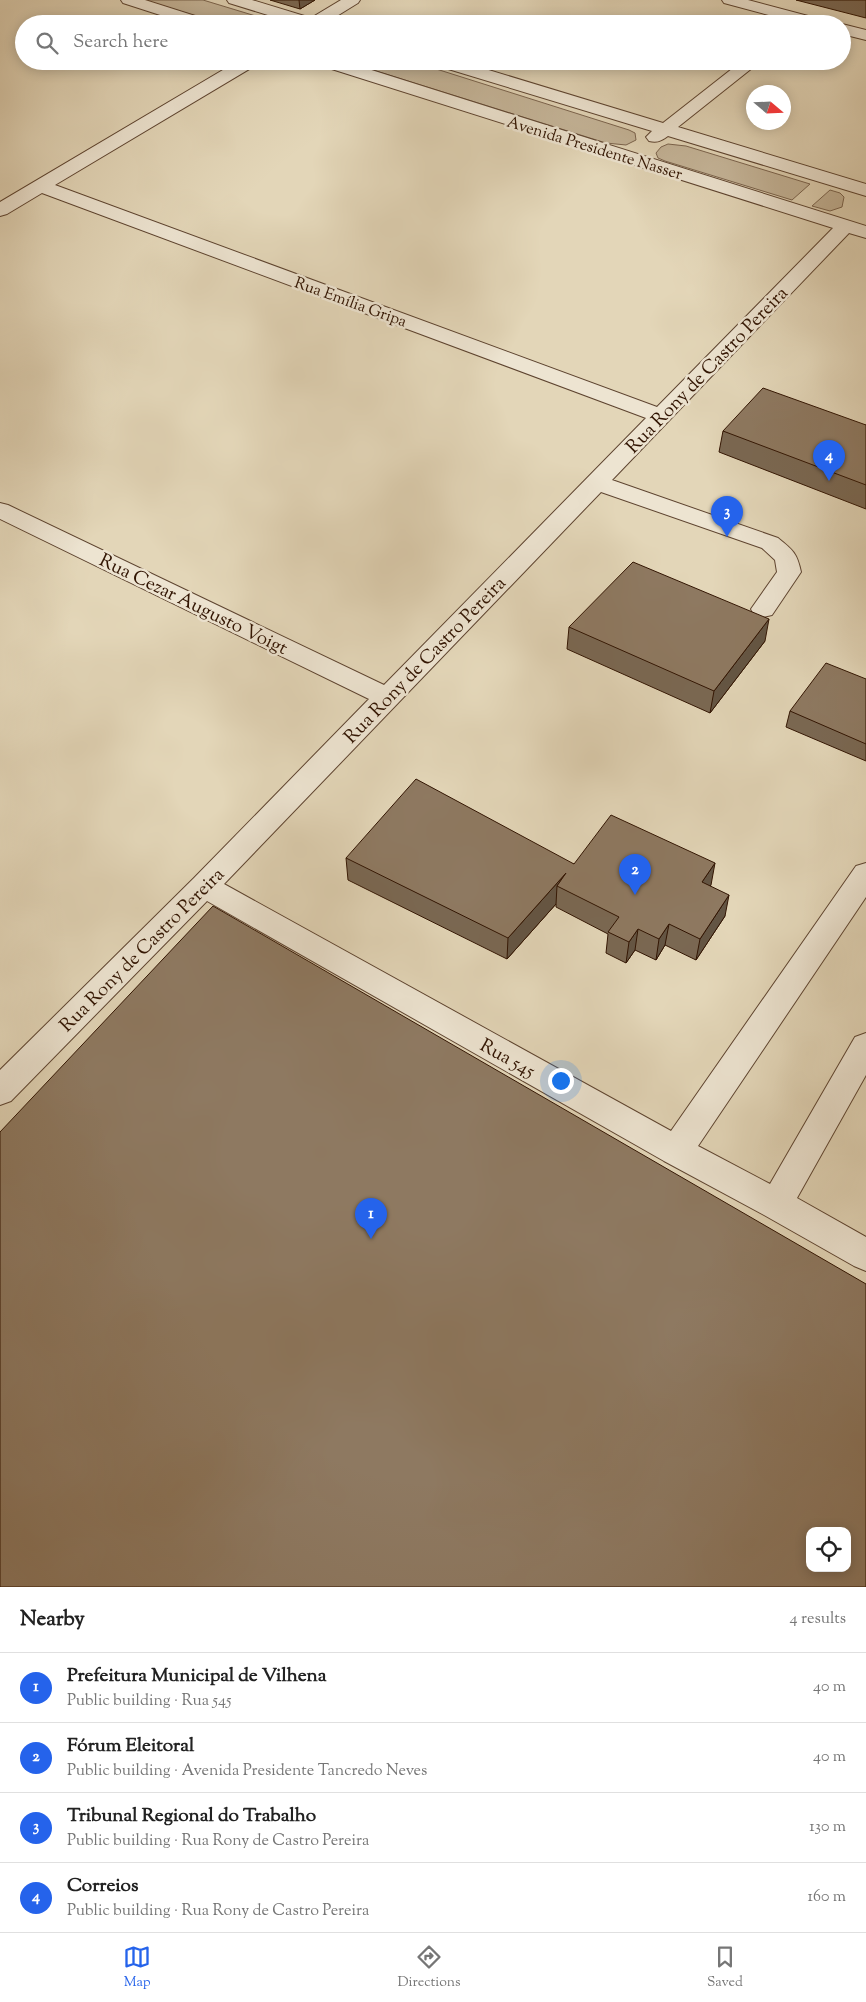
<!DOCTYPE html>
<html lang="en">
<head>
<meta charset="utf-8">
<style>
	:root { --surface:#fff; --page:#f6f6f6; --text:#222; --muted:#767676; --line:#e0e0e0; --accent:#2563eb }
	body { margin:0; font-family:"Sorts Mill Goudy",serif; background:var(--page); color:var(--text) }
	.controls { position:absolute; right:15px; bottom:15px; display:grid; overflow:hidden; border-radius:10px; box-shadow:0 2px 12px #0003 }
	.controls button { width:45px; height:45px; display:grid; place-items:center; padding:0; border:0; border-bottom:1px solid var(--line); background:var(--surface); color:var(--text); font:25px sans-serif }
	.compass { position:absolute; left:746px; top:85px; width:45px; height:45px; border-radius:50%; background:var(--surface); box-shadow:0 2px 12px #0003; rotate:109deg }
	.you { position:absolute; left:560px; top:1080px; width:18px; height:18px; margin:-12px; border:4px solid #fff; border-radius:50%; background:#1a73e8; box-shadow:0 0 0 8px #1a73e833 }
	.badge { display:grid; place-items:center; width:32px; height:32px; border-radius:50%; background:var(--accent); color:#fff; font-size:16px; font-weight:700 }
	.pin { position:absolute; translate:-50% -41px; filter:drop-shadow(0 1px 2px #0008) }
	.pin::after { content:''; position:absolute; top:26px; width:18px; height:15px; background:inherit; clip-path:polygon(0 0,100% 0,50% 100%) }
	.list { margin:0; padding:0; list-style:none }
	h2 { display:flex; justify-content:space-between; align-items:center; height:65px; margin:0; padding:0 20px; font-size:21px }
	h2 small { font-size:16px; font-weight:400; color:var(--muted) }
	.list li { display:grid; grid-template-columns:32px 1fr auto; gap:15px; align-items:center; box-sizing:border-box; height:70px; padding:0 20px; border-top:1px solid var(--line) }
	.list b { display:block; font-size:19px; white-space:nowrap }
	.list p { margin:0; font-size:16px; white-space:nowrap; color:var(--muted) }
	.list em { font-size:16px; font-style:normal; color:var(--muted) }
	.icon { flex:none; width:28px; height:28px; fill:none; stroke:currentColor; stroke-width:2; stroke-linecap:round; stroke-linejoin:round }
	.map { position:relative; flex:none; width:866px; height:1587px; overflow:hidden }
	.search { position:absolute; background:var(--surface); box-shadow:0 2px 12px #0003; left:15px; right:15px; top:15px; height:55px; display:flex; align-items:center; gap:12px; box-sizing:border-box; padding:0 18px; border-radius:28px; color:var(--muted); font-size:19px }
	.sheet { height:345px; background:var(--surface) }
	nav { display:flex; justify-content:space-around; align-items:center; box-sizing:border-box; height:70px; border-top:1px solid var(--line); background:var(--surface); font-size:14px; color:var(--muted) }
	nav a { display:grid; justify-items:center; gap:2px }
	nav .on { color:var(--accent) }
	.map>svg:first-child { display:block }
	.green { fill:#c5b599; stroke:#7b644e }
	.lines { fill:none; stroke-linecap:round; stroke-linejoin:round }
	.minor-casing { stroke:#5e4430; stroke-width:2 }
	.minor { fill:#ede4d1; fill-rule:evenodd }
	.wall { fill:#7a6853; stroke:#311402 }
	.shaded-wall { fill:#635544; stroke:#311402 }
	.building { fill:#8e7961; stroke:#311402; fill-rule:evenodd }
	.labels { text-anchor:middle; stroke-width:5; stroke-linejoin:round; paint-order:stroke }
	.far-street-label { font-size:16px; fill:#311402; stroke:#ede4d1 }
	.street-label { font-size:19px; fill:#311402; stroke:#ede4d1 }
</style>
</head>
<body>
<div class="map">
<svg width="866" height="1587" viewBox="0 0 866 1587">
	<rect width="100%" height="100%" fill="#e3d6b8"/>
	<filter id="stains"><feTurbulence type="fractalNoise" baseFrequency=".004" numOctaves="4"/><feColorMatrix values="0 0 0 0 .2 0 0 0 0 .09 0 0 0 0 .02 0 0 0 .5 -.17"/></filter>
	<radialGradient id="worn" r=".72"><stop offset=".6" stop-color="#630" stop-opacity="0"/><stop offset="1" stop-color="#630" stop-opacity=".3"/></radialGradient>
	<path class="green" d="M144,0h59l79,24h-60z
		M344,61h67l218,69 6,3 1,7 -10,5 -20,-2z
		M668,144l18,2 124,38 -18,16 -127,-39 -7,-3 -2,-5 5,-6z
		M830,190l10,3 4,4 -2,10 -12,4 -18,-5z"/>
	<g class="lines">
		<g class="minor-casing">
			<path id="minor" d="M121,0h24l66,21 2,3h-25l-65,-21z
				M227,0h25l59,18 30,-18h19l-2,3 -34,21h-27l-68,-21z
				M722,0h26l79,21 2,3h-27l-78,-21z
				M842,24l24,6v10l-24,-6z
				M238,61h20l-2,4 -201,120 602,222 176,-179 -514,-163 -2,-4h26l523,165v12l-17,-5 -237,247 166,58c15,12 19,15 23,34l-29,43 -9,2 -9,-2 -3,-6 26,-37 -2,-12 -13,-12 -161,-56 -377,392 447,247 185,-265 10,-3v34l-168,249 72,38 85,-147 11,-4v42l-69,123 69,39v34l-12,-5 -90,-51 -100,-54 -457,-260 -196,200 -11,4v-35l194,-192 175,-179 -369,-180v-16l8,2 376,180 262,-267 -604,-225 -35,21 -7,2v-14z
				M433,61h26l204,62 79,-62h19l-83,66 188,57v12l-198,-60c-7,5 -11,7 -19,5l-3,-4 6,-6 -217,-66z"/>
		</g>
		<use href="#minor" class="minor"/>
	</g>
	<path class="wall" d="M270,0h45l-15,9z
		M796,0h70v18z
		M866,425v84l-147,-57 4,-21z
		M569,627l196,14 -55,72 -143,-64z
		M866,679v82l-80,-34 4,-16z
		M346,858l228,6 137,21 -1,1 15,30 -29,44 -31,-15 -9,15 -21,-10 -9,13 -20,-10 2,-19 -52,-27v-3l-49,55 -159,-79z"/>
	<path class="shaded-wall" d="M299,0h16l-15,9z
		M769,619l-4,22 -55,72 4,-22z
		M715,863l-4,22 -13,18 4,-21z
		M566,873l-9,13 -1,18 -49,55 1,-21z
		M729,895l-4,21 -29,44 4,-21z
		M669,924l-4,21 -9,15 3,-21z
		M638,929l-3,21 -9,13 3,-21z"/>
	<path class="building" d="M763,388l103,37v60l-143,-54z
		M633,562l136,57 -55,72 -145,-64z
		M826,663l40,16v65l-76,-33z
		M416,779l158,85 37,-49 104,48 -13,19 27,13 -29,44 -31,-15 -10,15 -21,-10 -9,13 -21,-10 11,-15 -62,-31 9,-13 -58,65 -162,-80z
		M213,906l653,378v303h-866v-455zM810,1531h37v37h-37z"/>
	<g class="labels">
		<g class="far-street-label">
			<text transform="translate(595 147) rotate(17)" y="6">Avenida Presidente Nasser</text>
			<text transform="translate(351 301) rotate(20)" y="6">Rua Emília Gripa</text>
		</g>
		<g class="street-label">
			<text transform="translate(706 369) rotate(-46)" y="7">Rua Rony de Castro Pereira</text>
			<text transform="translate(194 603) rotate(26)" y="7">Rua Cezar Augusto Voigt</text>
			<text transform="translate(424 659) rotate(-46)" y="7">Rua Rony de Castro Pereira</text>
			<text transform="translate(141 949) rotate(-45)" y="7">Rua Rony de Castro Pereira</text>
			<text transform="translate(508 1057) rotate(29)" y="7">Rua 545</text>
		</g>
	</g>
	<rect width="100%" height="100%" filter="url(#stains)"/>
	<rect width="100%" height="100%" fill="url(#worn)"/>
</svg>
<div class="controls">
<button><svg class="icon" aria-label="locate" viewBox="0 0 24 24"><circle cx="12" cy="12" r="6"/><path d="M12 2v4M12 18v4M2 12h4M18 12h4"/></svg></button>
</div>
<svg class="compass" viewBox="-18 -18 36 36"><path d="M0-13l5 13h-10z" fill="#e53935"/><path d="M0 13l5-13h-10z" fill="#767676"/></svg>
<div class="you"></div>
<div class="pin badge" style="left:371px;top:1239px">1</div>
<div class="pin badge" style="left:635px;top:895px">2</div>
<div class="pin badge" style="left:727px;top:537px">3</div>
<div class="pin badge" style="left:829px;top:481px">4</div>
<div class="search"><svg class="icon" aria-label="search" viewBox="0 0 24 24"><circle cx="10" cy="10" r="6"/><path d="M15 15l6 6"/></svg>Search here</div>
</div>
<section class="sheet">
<h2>Nearby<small>4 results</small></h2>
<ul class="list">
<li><span class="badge">1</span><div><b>Prefeitura Municipal de Vilhena</b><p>Public building · Rua 545</p></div><em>40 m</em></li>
<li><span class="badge">2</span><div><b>Fórum Eleitoral</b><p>Public building · Avenida Presidente Tancredo Neves</p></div><em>40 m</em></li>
<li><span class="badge">3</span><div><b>Tribunal Regional do Trabalho</b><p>Public building · Rua Rony de Castro Pereira</p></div><em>130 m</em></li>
<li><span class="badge">4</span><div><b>Correios</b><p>Public building · Rua Rony de Castro Pereira</p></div><em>160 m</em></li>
</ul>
</section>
<nav>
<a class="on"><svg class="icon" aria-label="map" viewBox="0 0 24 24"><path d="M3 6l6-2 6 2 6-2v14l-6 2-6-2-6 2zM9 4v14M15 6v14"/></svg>Map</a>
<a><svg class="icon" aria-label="directions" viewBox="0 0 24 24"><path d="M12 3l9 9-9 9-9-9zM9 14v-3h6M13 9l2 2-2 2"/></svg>Directions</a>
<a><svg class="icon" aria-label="saved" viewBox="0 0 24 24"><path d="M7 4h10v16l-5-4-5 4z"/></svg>Saved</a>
</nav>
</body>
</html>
